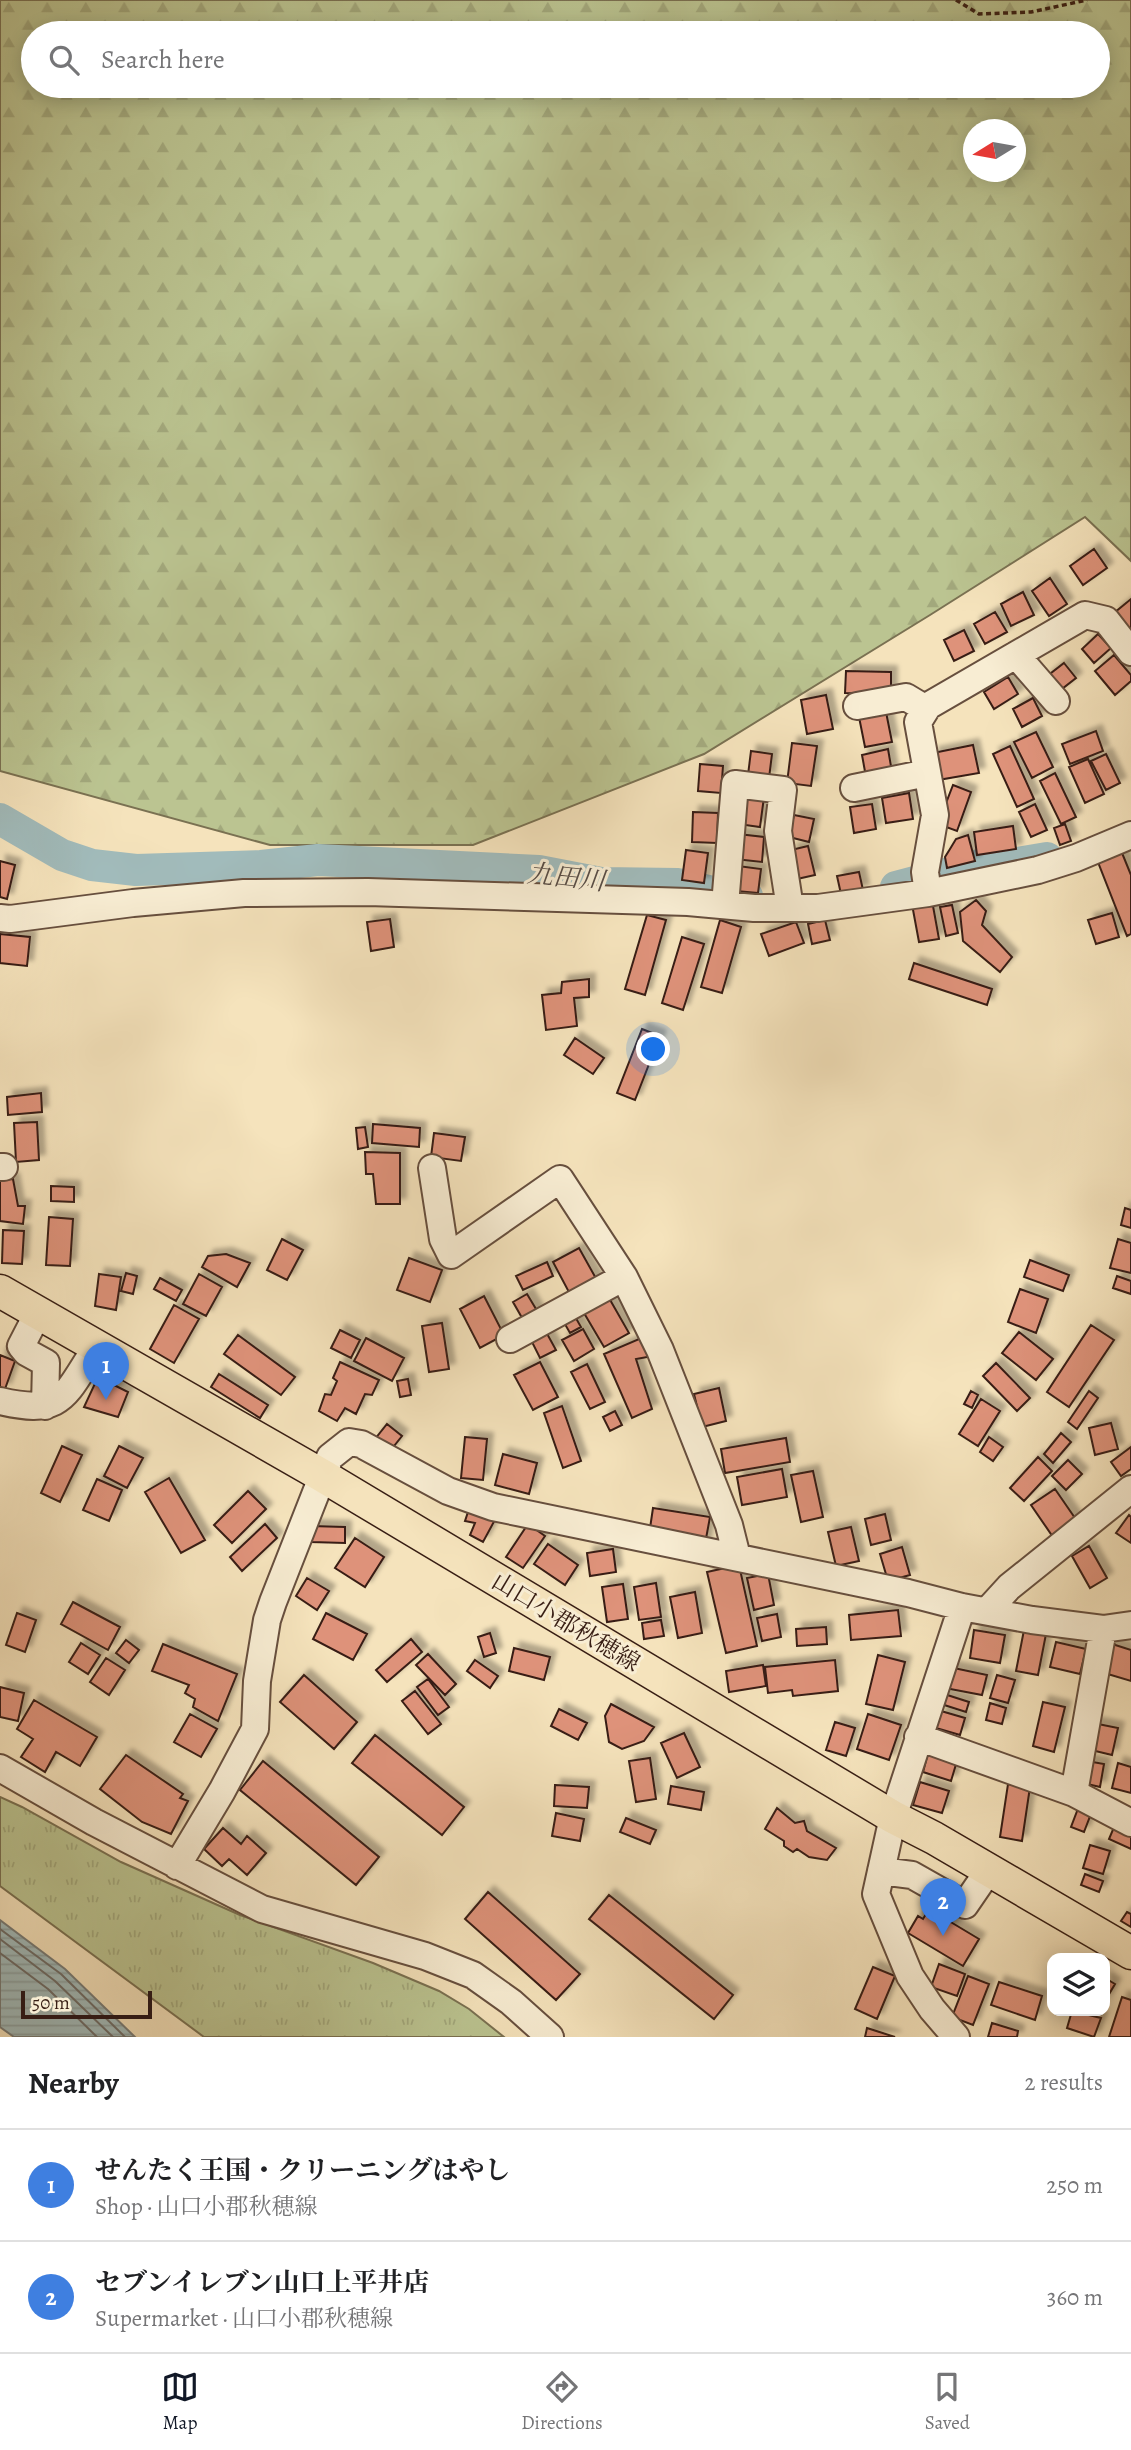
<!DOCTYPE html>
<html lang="en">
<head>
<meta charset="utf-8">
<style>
	:root { --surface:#fff; --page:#f6f6f6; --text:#202124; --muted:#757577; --line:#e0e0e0; --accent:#111827 }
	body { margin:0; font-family:Alegreya,"Noto Serif JP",serif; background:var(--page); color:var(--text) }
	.controls { position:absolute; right:21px; bottom:21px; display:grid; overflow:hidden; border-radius:14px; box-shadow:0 4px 18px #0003 }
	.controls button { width:63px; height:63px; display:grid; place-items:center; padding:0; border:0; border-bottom:2px solid var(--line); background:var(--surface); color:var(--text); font:35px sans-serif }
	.compass { position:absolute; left:963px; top:119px; width:63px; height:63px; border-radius:50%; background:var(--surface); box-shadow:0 4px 18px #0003; rotate:259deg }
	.scale { position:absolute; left:21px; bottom:18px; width:131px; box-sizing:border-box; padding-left:7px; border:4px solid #381e14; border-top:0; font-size:19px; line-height:24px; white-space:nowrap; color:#381e14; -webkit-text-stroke:5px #f8edd3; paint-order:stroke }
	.you { position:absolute; left:654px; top:1050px; width:24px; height:24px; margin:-18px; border:5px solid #fff; border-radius:50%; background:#1a73e8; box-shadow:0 0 0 10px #1a73e833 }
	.badge { display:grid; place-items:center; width:46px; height:46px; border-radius:50%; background:var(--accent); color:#fff; font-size:23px; font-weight:700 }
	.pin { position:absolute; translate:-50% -58px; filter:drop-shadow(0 2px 4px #0008) }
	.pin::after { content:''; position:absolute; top:37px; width:24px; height:21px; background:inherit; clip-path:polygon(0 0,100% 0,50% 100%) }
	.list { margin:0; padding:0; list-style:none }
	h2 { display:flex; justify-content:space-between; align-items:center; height:91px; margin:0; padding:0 28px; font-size:30px }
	h2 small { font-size:23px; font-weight:400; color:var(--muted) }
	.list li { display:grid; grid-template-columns:46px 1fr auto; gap:21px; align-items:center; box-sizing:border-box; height:112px; padding:0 28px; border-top:2px solid var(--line) }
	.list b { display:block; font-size:26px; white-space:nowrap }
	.list p { margin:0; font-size:23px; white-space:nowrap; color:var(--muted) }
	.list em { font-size:23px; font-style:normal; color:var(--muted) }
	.icon { flex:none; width:38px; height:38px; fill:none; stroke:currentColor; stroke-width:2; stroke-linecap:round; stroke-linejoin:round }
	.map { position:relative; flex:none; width:1131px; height:2037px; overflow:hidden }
	.search { position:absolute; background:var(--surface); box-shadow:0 4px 18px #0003; left:21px; right:21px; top:21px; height:77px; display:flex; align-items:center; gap:18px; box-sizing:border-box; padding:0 24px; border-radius:38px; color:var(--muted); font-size:26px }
	.sheet { height:315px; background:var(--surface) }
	nav { display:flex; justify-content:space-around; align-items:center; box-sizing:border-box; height:98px; border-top:2px solid var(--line); background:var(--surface); font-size:19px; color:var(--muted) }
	nav a { display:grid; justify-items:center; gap:4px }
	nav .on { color:var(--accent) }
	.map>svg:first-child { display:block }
	.grass { fill:url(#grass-tufts); stroke:#7a7152; stroke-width:2 }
	.forest { fill:url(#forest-firs); stroke:#7a7152; stroke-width:2; fill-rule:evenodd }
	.water { fill:url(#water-rules); stroke:#777c78; stroke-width:2 }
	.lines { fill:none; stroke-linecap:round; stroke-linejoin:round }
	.shore { stroke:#6c6c68; stroke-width:2 }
	.river { stroke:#a1bbbb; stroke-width:32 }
	.building { fill:#de927a; stroke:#381e14; stroke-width:2; filter:url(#shadow) }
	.minor-casing { stroke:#674f3e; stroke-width:30 }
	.major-casing { stroke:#381e14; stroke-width:35 }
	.path { stroke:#381e14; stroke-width:3.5; stroke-dasharray:5 3.5; stroke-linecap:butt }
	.minor { stroke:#f8edd3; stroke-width:26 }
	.major { stroke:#f5e3bc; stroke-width:32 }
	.labels { text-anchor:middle; stroke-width:6; stroke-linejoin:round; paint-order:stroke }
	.street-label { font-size:24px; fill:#381e14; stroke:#f8edd3 }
	.water-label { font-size:26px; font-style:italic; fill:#584d46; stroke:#f8edd3 }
</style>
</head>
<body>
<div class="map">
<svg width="1131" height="2037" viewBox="0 0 1131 2037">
	<defs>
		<pattern id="grass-tufts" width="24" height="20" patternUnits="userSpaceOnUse" patternTransform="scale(1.75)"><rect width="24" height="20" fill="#bbc491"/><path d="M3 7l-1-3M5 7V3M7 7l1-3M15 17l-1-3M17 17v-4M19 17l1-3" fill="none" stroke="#a2a87c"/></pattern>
		<pattern id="forest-firs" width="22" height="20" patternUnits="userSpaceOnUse" patternTransform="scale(1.75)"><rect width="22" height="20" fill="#bbc491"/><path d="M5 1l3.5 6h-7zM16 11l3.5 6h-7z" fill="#a2a87c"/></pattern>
		<pattern id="water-rules" width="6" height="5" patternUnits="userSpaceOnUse" patternTransform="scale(1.75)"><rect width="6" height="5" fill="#a1bbbb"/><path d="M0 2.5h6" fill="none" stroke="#8ba0a0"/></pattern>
		<filter id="shadow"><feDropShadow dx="6" dy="-6" stdDeviation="2" flood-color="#0004"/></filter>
	</defs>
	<rect width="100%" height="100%" fill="#f5e3bc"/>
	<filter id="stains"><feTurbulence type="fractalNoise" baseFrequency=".00286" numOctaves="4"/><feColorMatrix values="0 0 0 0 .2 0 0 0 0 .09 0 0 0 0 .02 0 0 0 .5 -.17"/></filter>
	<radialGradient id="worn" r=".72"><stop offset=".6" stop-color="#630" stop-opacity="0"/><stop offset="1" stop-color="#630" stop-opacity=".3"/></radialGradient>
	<path class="grass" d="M0,1797l22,10 99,55 119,53 133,48 66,28 30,18 35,28h-300l-204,-151z"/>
	<path class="forest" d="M0,0h1131v561l-46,-44 -155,98 -226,139 -231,91h-203l-270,-74zM33,33h1065v53h-1065zM974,130h42v42h-42z"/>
	<path class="water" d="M0,1920l65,49 70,68h-121l-14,-10z"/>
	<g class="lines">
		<path class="shore" d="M0,1929l61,45 64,63
			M0,1939l55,42 58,56
			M0,1953l48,36 49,48"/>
		<path class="river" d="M0,819l62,36 30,10 44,5 125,-4 57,-6 221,11 62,12 77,1 31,7 38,5
			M896,887l87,-23 34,-1 30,-5"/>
	</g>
	<path class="building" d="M1094,549l13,19 -24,17 -13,-19z
		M1050,578l17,26 -18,12 -17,-25z
		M1023,592l11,23 -23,11 -10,-22z
		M1131,599v35l-17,-21z
		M995,612l12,20 -22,12 -11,-20z
		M964,630l10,21 -20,10 -10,-21z
		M1098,634l13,14 -17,15 -12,-14z
		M1114,655l17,20v6l-16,14 -20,-24z
		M1064,663l12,15 -18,14 -12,-15z
		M846,671l45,1v22l-46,-1z
		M1008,677l10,17 -24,15 -10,-17z
		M826,695l7,34 -26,5 -6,-34z
		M1033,698l9,18 -20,11 -9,-18z
		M886,712l6,30 -27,5 -6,-30z
		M1096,731l7,20 -33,13 -8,-20z
		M1036,732l17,35 -21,11 -18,-36z
		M792,743l25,3 -6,40 -24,-3z
		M973,745l6,28 -41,7 -5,-27z
		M1010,746l24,53 -17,8 -24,-53z
		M888,749l4,23 -26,5 -4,-22z
		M751,751l21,3 -3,24 -21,-3z
		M1106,754l14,29 -14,7 -15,-29z
		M1088,759l16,35 -19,9 -16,-36z
		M700,764l23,2 -2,27 -23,-2z
		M1055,773l21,44 -15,7 -21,-43z
		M953,785l18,7 -14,39 -19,-7z
		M909,793l4,26 -27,4 -4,-25z
		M742,794l22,3 -4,30 -22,-3z
		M872,804l4,25 -22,4 -4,-26z
		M1035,804l12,26 -16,7 -12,-25z
		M693,812l25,1 -1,30 -25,-1z
		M794,815l20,4 -5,23 -20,-5z
		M1065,824l6,17 -11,4 -6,-17z
		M1013,826l3,23 -39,6 -3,-23z
		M738,834l26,3 -2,25 -27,-3z
		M968,835l7,26 -28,7 -2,-11 5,-8 6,-10z
		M808,846l7,29 -18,4 -6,-29z
		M1120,848l11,27v59l-4,2 -31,-79z
		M686,850l22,3 -4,30 -22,-3z
		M0,861l15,4 -8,34 -7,-2z
		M738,866l23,3 -3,24 -22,-2z
		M859,872l4,18 -22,4 -4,-18z
		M931,895l8,44 -20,3 -8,-43z
		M976,900l10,11 -4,14 30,32 -12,15 -37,-31 -3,-29z
		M952,905l6,28 -12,3 -6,-29z
		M1112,913l7,24 -23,7 -8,-24z
		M647,915l19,5 -21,75 -20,-6z
		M390,919l4,28 -23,4 -4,-29z
		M720,920l21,7 -19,66 -21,-6z
		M825,920l5,20 -18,4 -4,-20z
		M796,922l8,21 -35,13 -8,-22z
		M0,934l30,3 -3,29 -27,-3z
		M682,937l22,7 -21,66 -21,-7z
		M914,963l78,26 -5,16 -78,-26z
		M589,979v18l-15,1 3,28 -31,4 -4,-35 19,-2 1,-11z
		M642,1029l18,7 -25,64 -18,-7z
		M575,1038l29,20 -11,16 -29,-19z
		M41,1093l1,19 -34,3 -1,-18z
		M37,1122l2,38 -23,2 -2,-39z
		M373,1124l47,4 -1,19 -47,-4z
		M365,1127l3,20 -10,2 -2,-21z
		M434,1133l31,4 -4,24 -30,-4z
		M365,1152l35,1v51h-24l-3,-30h-7z
		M13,1179l5,27h7l-2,18 -23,-3v-41z
		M51,1186l23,1v15l-23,-1z
		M1125,1208l6,2v18l-10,-3z
		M49,1217l24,2 -3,47 -24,-1z
		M3,1230l21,1 -2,33 -20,-1z
		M282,1239l21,11 -16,30 -20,-10z
		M1118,1239l13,4v30l-21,-5z
		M579,1248l19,34 -27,14 -18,-34z
		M226,1254l24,9 -13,24 -35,-20 6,-11z
		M409,1258l33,12 -12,32 -33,-12z
		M1030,1260l39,15 -6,16 -39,-14z
		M547,1262l6,14 -30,14 -7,-14z
		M126,1273l11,3 -4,18 -12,-3z
		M99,1274l22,3 -5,33 -21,-4z
		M199,1274l23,13 -16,29 -23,-12z
		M1117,1276l14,5v13l-18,-6z
		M160,1278l22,12 -6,11 -22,-12z
		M1020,1289l28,10 -12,34 -28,-11z
		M527,1294l12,20 -14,9 -12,-21z
		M484,1296l20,39 -24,13 -20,-39z
		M609,1298l20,35 -25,14 -20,-34z
		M174,1305l25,14 -25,44 -24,-14z
		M573,1313l8,14 -11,6 -8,-14z
		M442,1323l7,46 -20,3 -7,-46z
		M1091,1325l23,15 -45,67 -22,-15z
		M583,1329l11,20 -20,12 -12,-21z
		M340,1330l20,10 -9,18 -20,-10z
		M545,1330l11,20 -16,8 -10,-20z
		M1019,1332l34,27 -17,21 -34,-27z
		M238,1335l57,42 -14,18 -57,-41z
		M646,1336l7,20 -17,3 16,50 -20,9 -28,-64z
		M366,1338l38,20 -12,23 -38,-20z
		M0,1355l15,6 -10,28 -5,-2z
		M340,1362l39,18 -7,15 -7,-1 -9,20 -11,-6 -8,13 -18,-10 6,-17 6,1 6,-14 -4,-3z
		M540,1362l18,35 -25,13 -19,-35z
		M996,1363l34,35 -13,13 -34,-35z
		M587,1364l18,38 -15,7 -19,-37z
		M219,1374l49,31 -8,13 -49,-31z
		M98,1377l30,15 -10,25 -34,-10z
		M408,1379l3,16 -11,2 -3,-16z
		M719,1388l7,33 -24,6 -8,-33z
		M971,1391l7,4 -6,13 -8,-4z
		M1089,1391l9,7 -21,31 -9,-7z
		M981,1399l19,12 -22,35 -19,-12z
		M562,1406l19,55 -18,7 -19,-55z
		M615,1411l7,14 -12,6 -7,-14z
		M1111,1423l7,26 -23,6 -6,-27z
		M387,1424l15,12 -12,15 -15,-12z
		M1061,1433l10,9 -18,21 -9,-9z
		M465,1437l22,2 -4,41 -22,-2z
		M989,1437l14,10 -10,14 -13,-9z
		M786,1438l4,24 -65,11 -4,-24z
		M62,1446l20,9 -22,47 -19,-9z
		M119,1446l24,12 -16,30 -23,-12z
		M1131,1447v22l-10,7 -10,-14z
		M503,1454l34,9 -8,31 -34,-9z
		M1038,1457l14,14 -28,30 -14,-13z
		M1068,1460l14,14 -16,16 -14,-14z
		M782,1469l5,28 -45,8 -5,-28z
		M813,1471l10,46 -22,5 -10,-47z
		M169,1478l36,62 -24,13 -36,-61z
		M97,1479l25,11 -13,31 -26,-11z
		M1055,1489l22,32 -24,16 -22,-32z
		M248,1491l18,18 -34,34 -18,-18z
		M653,1508l57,9 -5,27 -56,-9z
		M469,1509l28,7 -14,26 -13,-7 5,-12 -10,-2z
		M885,1514l6,26 -20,5 -6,-26z
		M1129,1515l2,2v26l-15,-10z
		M265,1524l12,14 -35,33 -12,-14z
		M528,1524l17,12 -22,32 -17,-11z
		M311,1526l34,1v16l-34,-1z
		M851,1527l8,34 -23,5 -8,-34z
		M355,1538l29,19 -19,30 -30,-19z
		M548,1544l30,21 -13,20 -31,-21z
		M1089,1546l18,32 -17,10 -18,-32z
		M902,1547l8,28 -22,6 -8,-27z
		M613,1549l3,23 -26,4 -3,-23z
		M739,1565l18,81 -31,7 -19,-81z
		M768,1574l6,31 -20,5 -7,-32z
		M307,1578l22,13 -12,19 -21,-14z
		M656,1583l5,34 -22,3 -5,-33z
		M623,1584l5,35 -21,3 -5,-35z
		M695,1592l7,41 -24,5 -8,-41z
		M73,1602l47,25 -12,23 -47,-26z
		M898,1610l3,26 -50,4 -2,-25z
		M17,1613l19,7 -11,32 -19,-7z
		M326,1613l41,21 -14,26 -40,-21z
		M777,1614l4,23 -19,4 -5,-23z
		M661,1620l3,16 -20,3 -2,-16z
		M826,1627l1,17 -30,2 -1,-17z
		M974,1630l31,5 -5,28 -30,-5z
		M1024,1630l22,4 -8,41 -22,-4z
		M490,1633l6,20 -12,4 -6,-20z
		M411,1639l11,13 -35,30 -11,-12z
		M126,1640l13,10 -10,13 -13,-10z
		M1056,1642l30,7 -6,25 -30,-7z
		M81,1643l19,12 -12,19 -19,-12z
		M1109,1643l22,7v31l-30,-9z
		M163,1644l74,30 -19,47 -25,-14 2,-8 -10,-6 4,-8 -37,-14z
		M514,1648l36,9 -6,23 -35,-9z
		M428,1654l28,30 -11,11 -29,-30z
		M878,1655l27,7 -12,48 -27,-6z
		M106,1658l19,12 -16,25 -19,-13z
		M475,1660l23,16 -8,12 -23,-17z
		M835,1660l3,31 -45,5 -1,-6 -24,3 -3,-26z
		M763,1665l3,21 -37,6 -3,-21z
		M949,1667l38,8 -5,20 -37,-7z
		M304,1675l53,47 -23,27 -54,-47z
		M997,1675l18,5 -7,23 -18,-5z
		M428,1679l21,28 -11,8 -21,-28z
		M0,1687l24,6 -6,28 -18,-4z
		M415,1691l26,33 -13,10 -26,-33z
		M941,1693l28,9 -3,10 -28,-9z
		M34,1700l63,37 -17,29 -24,-14 -11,20 -24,-15 12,-18 -16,-10z
		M1043,1702l22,5 -11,45 -21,-6z
		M990,1703l16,5 -4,16 -16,-4z
		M611,1704l43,23 -10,14 -22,8 -13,-7 -4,-26z
		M559,1709l28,14 -9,17 -27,-14z
		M941,1711l24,7 -5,17 -24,-7z
		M190,1714l27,15 -16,28 -27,-15z
		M868,1714l33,11 -12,35 -32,-11z
		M835,1722l20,6 -9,28 -20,-6z
		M1093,1723l25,5 -6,27 -25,-6z
		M684,1733l16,34 -23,11 -16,-35z
		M375,1735l89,72 -22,28 -90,-72z
		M928,1753l29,8 -6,20 -28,-9z
		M126,1755l57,39 -3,4 8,3 -17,33 -29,-12 -42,-33z
		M650,1758l6,41 -20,3 -7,-41z
		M263,1761l116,96 -23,28 -116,-95z
		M1087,1761l17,3 -4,23 -17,-4z
		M1118,1763l13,4v26l-19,-5z
		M920,1782l29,9 -7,22 -29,-8z
		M1008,1784l22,3 -8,54 -22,-4z
		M555,1785l34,2 -2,21 -33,-2z
		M671,1786l33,6 -3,18 -33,-6z
		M1079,1806l13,5 -8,21 -13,-5z
		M777,1808l18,15 9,-2 3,10 29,17 -9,12 -18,-3 -12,-8 -4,3 -9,-6v-5l-19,-12z
		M556,1813l28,6 -4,22 -28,-5z
		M626,1818l30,12 -6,14 -30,-12z
		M1117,1820l14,6v23l-22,-10z
		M223,1828l18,16 6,-8 19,17 -19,22 -18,-16 -7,7 -18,-17z
		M1090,1845l20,6 -7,23 -20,-6z
		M1085,1874l18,7 -4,11 -18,-7z
		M488,1892l92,82 -24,26 -91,-81z
		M609,1895l124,100 -19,24 -125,-100z
		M929,1909l50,30 -16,27 -55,-33 10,-17 5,3z
		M1127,1912l4,2v13l-10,-6z
		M939,1964l26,10 -8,22 -26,-9z
		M873,1967l22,9 -18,43 -22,-10z
		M968,1976l21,8 -16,41 -21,-8z
		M1105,1978l10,6 -10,17z
		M999,1982l43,14 -7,24 -44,-15z
		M1122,1997l9,3v37h-22z
		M1072,2011l29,7 -7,19 -27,-9z
		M992,2023l26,8 -1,6h-29z
		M867,2028l28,9h-30z"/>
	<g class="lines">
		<g class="minor-casing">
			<path id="minor" d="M1016,655l40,46
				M857,706l49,-9 20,12
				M854,788l73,-15
				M928,893l-3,-21 10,-57 -17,-93 10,-16 157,-91 21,5 25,32
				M725,905l10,-121 48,6 -5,41 12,77
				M0,918l10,1 123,-16 111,-10 124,-1 320,10 66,6h64l110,-15 110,-23 38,-12 55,-23
				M0,1167h4
				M432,1168l11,71 8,16 109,-76 64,98 36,73 69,175 8,32
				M38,1313l-17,33 5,6 20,11 -1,43
				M510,1339l114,-62
				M0,1401c64,15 64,-5 96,-53
				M988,1610l21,-23 122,-98
				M918,1737l156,56 29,-164
				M0,1768l94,54 168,87 163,47 48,19 38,27 39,35
				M1074,1793l57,30
				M177,1866l45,-75 33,-62 2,-48 10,-61 6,-18 57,-145 19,-15 12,2 87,47 45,16 415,86 54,14 70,13 71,9 28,-4
				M881,1871l31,4 53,30 24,-35
				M956,2037l-24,-28 -22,-33 -34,-82 17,-77 69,-210"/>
		</g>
		<g class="major-casing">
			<path id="major" d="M0,1291l323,185 570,341 41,21 197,115"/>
		</g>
		<path class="path" d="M956,0l23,14 52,-2 56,-12"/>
		<use href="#minor" class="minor"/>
		<use href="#major" class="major"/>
	</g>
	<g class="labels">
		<g class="street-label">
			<text transform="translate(566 1622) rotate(31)" y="8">山口小郡秋穂線</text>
		</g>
		<g class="water-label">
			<text transform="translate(566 877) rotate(6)" y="9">九田川</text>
		</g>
	</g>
	<rect width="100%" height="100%" filter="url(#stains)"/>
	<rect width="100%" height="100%" fill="url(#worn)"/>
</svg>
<div class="controls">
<button><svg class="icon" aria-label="layers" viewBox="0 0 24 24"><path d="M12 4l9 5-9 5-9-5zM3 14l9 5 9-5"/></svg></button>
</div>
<svg class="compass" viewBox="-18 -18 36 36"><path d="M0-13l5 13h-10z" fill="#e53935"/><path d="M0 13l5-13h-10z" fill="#757577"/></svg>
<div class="scale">50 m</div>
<div class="you"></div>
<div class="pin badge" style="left:106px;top:1400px;background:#3f7fe0">1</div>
<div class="pin badge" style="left:943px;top:1936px;background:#3f7fe0">2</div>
<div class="search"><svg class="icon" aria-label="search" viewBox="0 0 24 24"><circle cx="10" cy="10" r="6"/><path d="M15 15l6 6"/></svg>Search here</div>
</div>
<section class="sheet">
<h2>Nearby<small>2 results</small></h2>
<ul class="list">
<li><span class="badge" style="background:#3f7fe0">1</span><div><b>せんたく王国・クリーニングはやし</b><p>Shop · 山口小郡秋穂線</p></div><em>250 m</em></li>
<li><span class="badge" style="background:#3f7fe0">2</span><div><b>セブンイレブン山口上平井店</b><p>Supermarket · 山口小郡秋穂線</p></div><em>360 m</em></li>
</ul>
</section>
<nav>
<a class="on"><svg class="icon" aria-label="map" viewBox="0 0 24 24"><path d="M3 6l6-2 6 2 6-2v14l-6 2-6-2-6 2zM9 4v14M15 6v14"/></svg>Map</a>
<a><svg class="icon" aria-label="directions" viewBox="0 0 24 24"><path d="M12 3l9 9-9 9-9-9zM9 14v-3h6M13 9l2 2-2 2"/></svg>Directions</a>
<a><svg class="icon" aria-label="saved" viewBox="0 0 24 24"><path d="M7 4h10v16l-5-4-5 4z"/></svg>Saved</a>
</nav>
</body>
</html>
